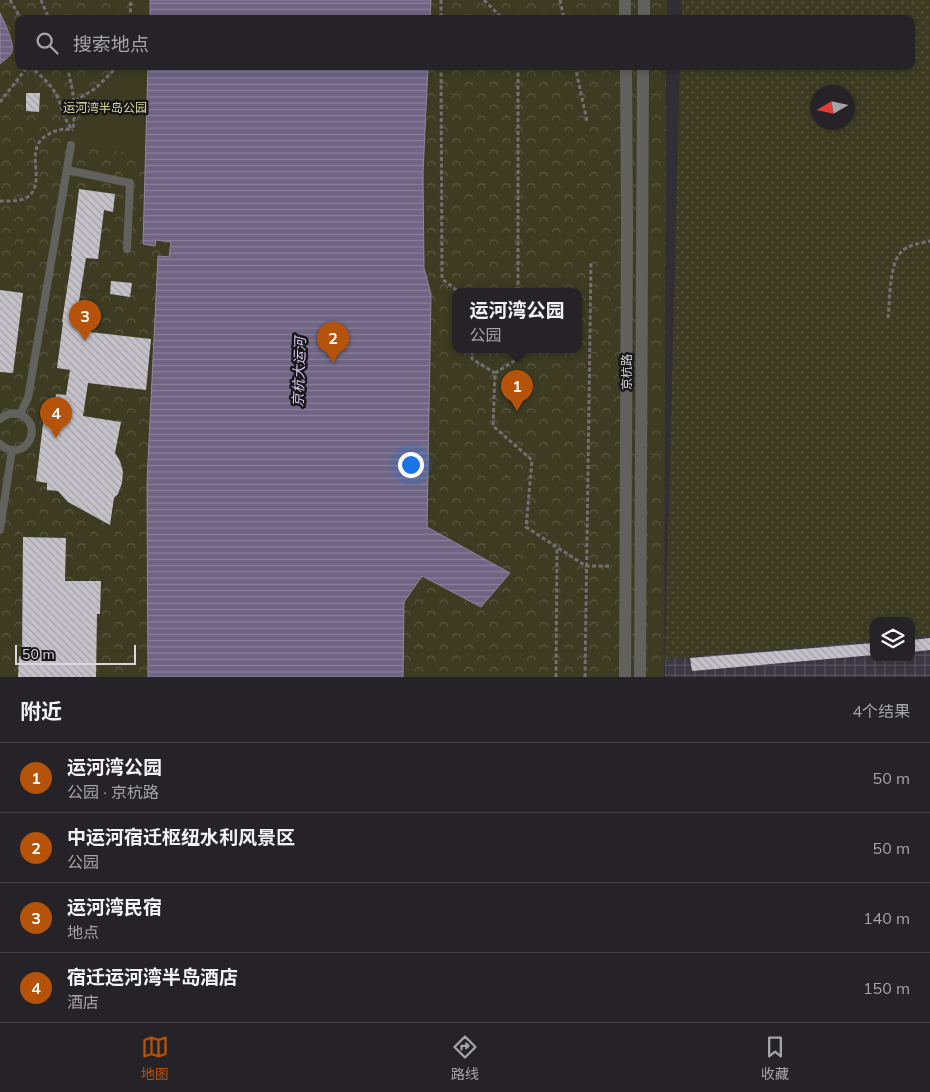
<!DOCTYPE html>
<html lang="zh">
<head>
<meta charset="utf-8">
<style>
	:root { --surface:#252328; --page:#2d2b30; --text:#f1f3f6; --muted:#a3a4a8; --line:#424045; --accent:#b45309 }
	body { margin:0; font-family:Mulish,"Noto Sans SC",sans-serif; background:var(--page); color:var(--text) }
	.controls { position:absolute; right:15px; bottom:15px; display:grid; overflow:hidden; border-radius:10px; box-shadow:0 2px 8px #0003 }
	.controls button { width:45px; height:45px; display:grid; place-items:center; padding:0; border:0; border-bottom:1px solid var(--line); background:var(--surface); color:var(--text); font:25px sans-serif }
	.compass { position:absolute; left:810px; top:85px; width:45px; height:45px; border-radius:50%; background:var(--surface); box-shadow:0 2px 8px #0003; rotate:261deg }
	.scale { position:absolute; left:15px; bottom:12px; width:121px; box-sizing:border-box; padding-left:5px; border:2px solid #d8d7db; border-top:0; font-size:14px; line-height:18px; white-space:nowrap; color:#d8d7db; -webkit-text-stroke:4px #18171a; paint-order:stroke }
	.you { position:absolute; left:410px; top:464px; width:18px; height:18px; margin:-12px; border:4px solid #fff; border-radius:50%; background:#1a73e8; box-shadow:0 0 0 8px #1a73e833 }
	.badge { display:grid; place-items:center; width:32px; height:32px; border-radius:50%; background:var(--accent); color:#fff; font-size:16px; font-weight:700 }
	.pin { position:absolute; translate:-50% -41px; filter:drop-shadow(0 1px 2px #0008) }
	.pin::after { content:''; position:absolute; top:26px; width:18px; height:15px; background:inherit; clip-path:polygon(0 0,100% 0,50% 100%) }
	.popup { position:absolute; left:452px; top:288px; width:130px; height:65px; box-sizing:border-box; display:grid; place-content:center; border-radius:10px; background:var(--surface); filter:drop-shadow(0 1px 4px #0005); font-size:16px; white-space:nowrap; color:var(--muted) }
	.popup b { font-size:19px; color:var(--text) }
	.popup::after { content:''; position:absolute; left:50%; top:100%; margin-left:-10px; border:10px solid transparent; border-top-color:var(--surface) }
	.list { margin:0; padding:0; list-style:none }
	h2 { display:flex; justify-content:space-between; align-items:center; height:65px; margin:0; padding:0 20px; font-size:21px }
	h2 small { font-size:16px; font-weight:400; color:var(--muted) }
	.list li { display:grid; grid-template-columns:32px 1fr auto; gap:15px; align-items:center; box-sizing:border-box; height:70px; padding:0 20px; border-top:1px solid var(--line) }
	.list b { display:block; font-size:19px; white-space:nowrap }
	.list p { margin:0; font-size:16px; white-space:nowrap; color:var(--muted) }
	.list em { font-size:16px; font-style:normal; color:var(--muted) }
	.icon { flex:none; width:28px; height:28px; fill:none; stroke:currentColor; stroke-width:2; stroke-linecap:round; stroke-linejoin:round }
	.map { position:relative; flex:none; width:930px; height:677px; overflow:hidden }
	.search { position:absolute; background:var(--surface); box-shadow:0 2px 8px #0003; left:15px; right:15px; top:15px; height:55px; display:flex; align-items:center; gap:12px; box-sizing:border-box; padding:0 18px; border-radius:10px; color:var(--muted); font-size:19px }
	.sheet { height:345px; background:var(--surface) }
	nav { display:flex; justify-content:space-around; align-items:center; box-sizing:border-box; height:70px; border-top:1px solid var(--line); background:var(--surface); font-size:14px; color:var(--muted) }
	nav a { display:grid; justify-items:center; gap:2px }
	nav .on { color:var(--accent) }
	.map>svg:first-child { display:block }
	.industrial { fill:url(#industrial-grid) }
	.grass { fill:url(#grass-dots); fill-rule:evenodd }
	.forest { fill:url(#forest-crowns); fill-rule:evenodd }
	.garden { fill:#3d3c23 }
	.water { fill:url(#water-rules); stroke:#8e869e }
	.building { fill:url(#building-back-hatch) }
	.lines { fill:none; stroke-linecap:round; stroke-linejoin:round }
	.path { stroke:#706f74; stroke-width:3; stroke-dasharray:4 2.5; stroke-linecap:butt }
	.service { stroke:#61615d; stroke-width:8 }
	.tertiary { stroke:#61615d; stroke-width:12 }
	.labels { text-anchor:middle; stroke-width:5; stroke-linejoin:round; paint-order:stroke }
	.park-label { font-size:12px; fill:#d8d799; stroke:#18171a }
	.street-label { font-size:12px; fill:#d8d7db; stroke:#18171a }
	.water-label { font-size:14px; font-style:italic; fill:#dacbf9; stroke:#18171a }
</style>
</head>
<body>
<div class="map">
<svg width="930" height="677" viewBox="0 0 930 677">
	<defs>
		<pattern id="industrial-grid" width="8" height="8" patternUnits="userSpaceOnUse" patternTransform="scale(1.25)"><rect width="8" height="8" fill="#3b3743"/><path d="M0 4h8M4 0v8" fill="none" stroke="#57535e"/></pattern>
		<pattern id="grass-dots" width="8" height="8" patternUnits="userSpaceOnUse" patternTransform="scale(1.25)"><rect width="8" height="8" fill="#3d3c23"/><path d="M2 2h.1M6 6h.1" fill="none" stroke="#585742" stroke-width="1.8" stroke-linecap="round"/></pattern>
		<pattern id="forest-crowns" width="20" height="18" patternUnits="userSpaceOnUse" patternTransform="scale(1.25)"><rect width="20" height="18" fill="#3d3c23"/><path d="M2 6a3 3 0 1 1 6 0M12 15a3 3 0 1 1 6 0" fill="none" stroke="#585742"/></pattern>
		<pattern id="water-rules" width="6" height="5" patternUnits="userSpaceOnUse" patternTransform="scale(1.25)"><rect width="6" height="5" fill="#6f6484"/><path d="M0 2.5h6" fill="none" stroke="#89819a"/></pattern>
		<pattern id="building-back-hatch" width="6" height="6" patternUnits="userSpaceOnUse" patternTransform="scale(1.25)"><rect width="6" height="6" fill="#c4c1c9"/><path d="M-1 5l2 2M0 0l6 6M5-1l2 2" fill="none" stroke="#a3a1a7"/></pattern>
	</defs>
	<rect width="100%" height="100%" fill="#312f35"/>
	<path class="industrial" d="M930,636v41h-265v-18l209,-18v17h37v-21z"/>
	<path class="grass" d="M682,0h248v636l-19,1v-16h-37v20l-209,18 15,-593h231v-47h-229zM818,92h30v30h-30z"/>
	<path class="forest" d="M0,0h667v19h-648v47h647l-2,611h-664zM456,292h122v58h-122z"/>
	<path class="garden" d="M135,0h15v19h-16z
		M124,66h24l-2,89 -69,-9 4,-39 32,-25z"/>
	<path class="water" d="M150,0h281l-1,19h-280z
		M0,13c4,9 15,30 12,39 -2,5 -8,8 -12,12z
		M148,66h280l-5,107 1,95 7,26 -4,233 83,46 -29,34 -59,-31 -18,26 -1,75h-255l-1,-195 11,-226 11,1 2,-15 -15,-2 -1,6 -12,-2z"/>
	<path class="building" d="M26,93h14l-1,19 -13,-1z
		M79,189l36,5 -2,18 -9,-2 -6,49 -12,-1 -10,62 7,1 -2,10 70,8 -5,51 -58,-7 -5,33 38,6 -6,31 5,8 3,11 -1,11 -4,11 -4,4 -4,27 -42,-23 -10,-11 -11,-1v-7l-11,-2 9,-73 9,1 2,-15 10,1 4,-25 -13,-2 6,-46h-1l10,-66h-1z
		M111,281l21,2 -2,14 -20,-3z
		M0,290l23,3 -10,80 -13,-1z
		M23,537l43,1 -1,43h36l-1,33h-3l-1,63h-78l1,-21 3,1z
		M930,638v12l-19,2v-12z
		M874,643v12l-182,16 -2,-13z"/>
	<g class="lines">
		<path class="path" d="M10,0l11,19
			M41,0l8,19
			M441,0v19
			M484,0l19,19
			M560,0l4,19
			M130,19l1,-19
			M30,66c10,9 21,18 27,30 6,13 6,22 15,33
			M67,66c6,24 9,39 6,64
			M441,66l1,213 17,13
			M518,66v226
			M575,66l12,55
			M75,101l21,-13 22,-22
			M0,102l28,-36
			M0,201c8,0 24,1 30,-6 16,-17 -7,-45 17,-60 9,-5 15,-7 26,-5
			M888,318c2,-18 1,-53 13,-66 6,-7 20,-9 29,-11
			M472,350v9l23,14
			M519,350v8l-24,15 -2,53 39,34 -6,67 60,39h26
			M556,677l1,-129
			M585,677l6,-414"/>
		<path class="service" d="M67,170l63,13 -3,66
			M20,414l8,-16 43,-253
			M0,419c5,-4 11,-7 18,-5 29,9 7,52 -18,30
			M0,530l12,-80"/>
		<path class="tertiary" d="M625,0v19
			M644,19v-19
			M625,677l2,-455 -1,-156
			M640,677l3,-611"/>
	</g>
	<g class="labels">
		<g class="park-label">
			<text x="105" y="112">运河湾半岛公园</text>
		</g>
		<g class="street-label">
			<text transform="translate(627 372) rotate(-90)" y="4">京杭路</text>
		</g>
		<g class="water-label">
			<text transform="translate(299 372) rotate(-88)" y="5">京杭大运河</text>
		</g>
	</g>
</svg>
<div class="controls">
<button><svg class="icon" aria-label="layers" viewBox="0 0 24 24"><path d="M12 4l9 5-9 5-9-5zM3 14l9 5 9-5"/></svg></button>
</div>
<svg class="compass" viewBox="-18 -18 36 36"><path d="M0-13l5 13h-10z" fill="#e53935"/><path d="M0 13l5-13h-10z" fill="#a3a4a8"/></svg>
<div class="scale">50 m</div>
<div class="you"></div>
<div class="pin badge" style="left:517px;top:411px">1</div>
<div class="popup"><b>运河湾公园</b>公园</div>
<div class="pin badge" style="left:333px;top:363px">2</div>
<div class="pin badge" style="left:85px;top:341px">3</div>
<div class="pin badge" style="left:56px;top:438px">4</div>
<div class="search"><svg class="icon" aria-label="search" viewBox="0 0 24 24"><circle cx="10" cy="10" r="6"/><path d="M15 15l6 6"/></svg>搜索地点</div>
</div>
<section class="sheet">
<h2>附近<small>4个结果</small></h2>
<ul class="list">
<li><span class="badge">1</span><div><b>运河湾公园</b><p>公园 · 京杭路</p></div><em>50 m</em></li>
<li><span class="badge">2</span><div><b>中运河宿迁枢纽水利风景区</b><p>公园</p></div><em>50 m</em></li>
<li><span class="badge">3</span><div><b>运河湾民宿</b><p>地点</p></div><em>140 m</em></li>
<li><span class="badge">4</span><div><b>宿迁运河湾半岛酒店</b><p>酒店</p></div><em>150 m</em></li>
</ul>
</section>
<nav>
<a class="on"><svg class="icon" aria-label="map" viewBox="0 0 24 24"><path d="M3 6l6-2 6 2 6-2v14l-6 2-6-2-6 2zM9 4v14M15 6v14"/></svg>地图</a>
<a><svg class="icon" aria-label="directions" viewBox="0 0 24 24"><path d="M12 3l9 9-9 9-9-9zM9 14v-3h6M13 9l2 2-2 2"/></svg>路线</a>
<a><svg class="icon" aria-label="saved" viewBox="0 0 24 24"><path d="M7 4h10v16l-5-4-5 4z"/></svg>收藏</a>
</nav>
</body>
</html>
